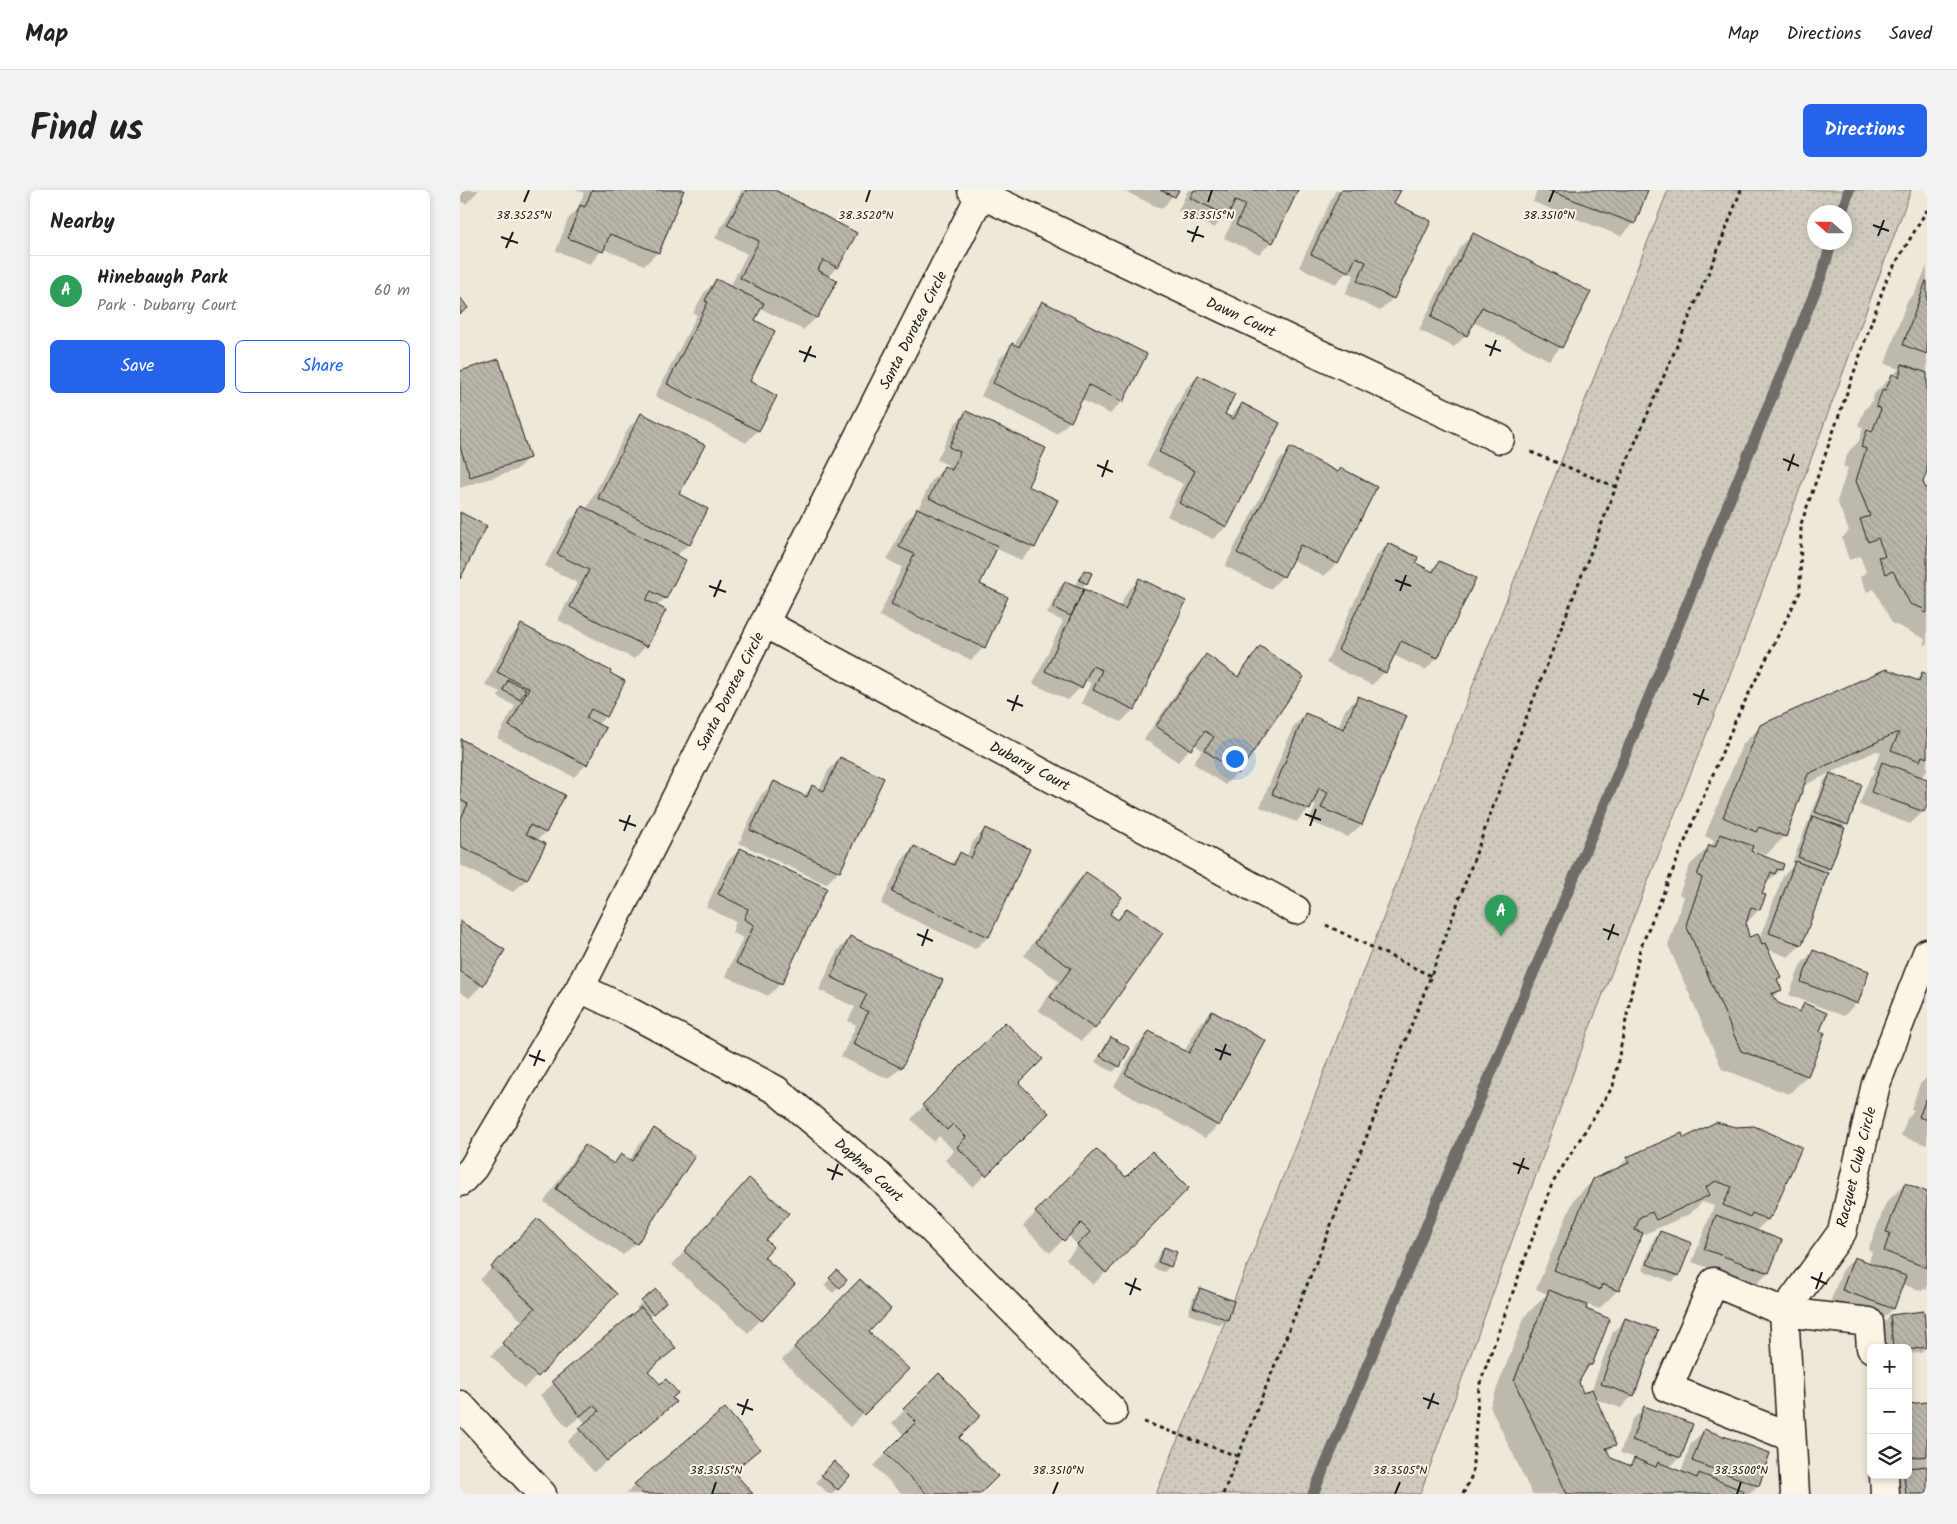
<!DOCTYPE html>
<html lang="en">
<head>
<meta charset="utf-8">
<style>
	:root { --surface:#fff; --page:#f2f2f2; --text:#222; --muted:#767676; --line:#e0e0e0; --accent:#2563eb }
	body { margin:0; font-family:Kalam,sans-serif; background:var(--page); color:var(--text) }
	.controls { position:absolute; right:15px; bottom:15px; display:grid; overflow:hidden; border-radius:8px; box-shadow:0 2px 8px #0003 }
	.controls button { width:45px; height:45px; display:grid; place-items:center; padding:0; border:0; border-bottom:1px solid var(--line); background:var(--surface); color:var(--text); font:25px sans-serif }
	.compass { position:absolute; left:1347px; top:15px; width:45px; height:45px; border-radius:50%; background:var(--surface); box-shadow:0 2px 8px #0003; rotate:291deg }
	.you { position:absolute; left:774px; top:568px; width:18px; height:18px; margin:-12px; border:4px solid #fff; border-radius:50%; background:#1a73e8; box-shadow:0 0 0 8px #1a73e833 }
	.badge { display:grid; place-items:center; width:32px; height:32px; border-radius:50%; background:var(--accent); color:#fff; font-size:16px; font-weight:700 }
	.pin { position:absolute; translate:-50% -41px; filter:drop-shadow(0 1px 2px #0008) }
	.pin::after { content:''; position:absolute; top:26px; width:18px; height:15px; background:inherit; clip-path:polygon(0 0,100% 0,50% 100%) }
	.list { margin:0; padding:0; list-style:none }
	h2 { display:flex; justify-content:space-between; align-items:center; height:65px; margin:0; padding:0 20px; font-size:21px }
	h2 small { font-size:16px; font-weight:400; color:var(--muted) }
	.list li { display:grid; grid-template-columns:32px 1fr auto; gap:15px; align-items:center; box-sizing:border-box; height:70px; padding:0 20px; border-top:1px solid var(--line) }
	.list b { display:block; font-size:19px; white-space:nowrap }
	.list p { margin:0; font-size:16px; white-space:nowrap; color:var(--muted) }
	.list em { font-size:16px; font-style:normal; color:var(--muted) }
	.actions { display:flex; gap:10px; padding:15px 20px }
	.actions a { flex:1; padding:11px 0; border:1px solid var(--accent); border-radius:8px; text-align:center; font-size:18px; color:var(--accent) }
	.actions .main { background:var(--accent); color:#fff }
	.icon { flex:none; width:28px; height:28px; fill:none; stroke:currentColor; stroke-width:2; stroke-linecap:round; stroke-linejoin:round }
	.map { position:relative; flex:none; width:1467px; height:1304px; overflow:hidden; border-radius:8px }
	header { display:flex; align-items:center; gap:30px; box-sizing:border-box; height:70px; padding:0 25px; background:var(--surface); border-bottom:1px solid var(--line) }
	header strong { font-size:24px }
	nav { display:flex; gap:28px; margin-inline-start:auto; font-size:18px }
	.intro { display:flex; align-items:center; justify-content:space-between; box-sizing:border-box; height:120px; padding:0 30px }
	h1 { margin:0; font-size:35px }
	.button { padding:12px 22px; border-radius:8px; background:var(--accent); color:#fff; font-size:18px; font-weight:700 }
	main { display:flex; gap:30px; padding:0 30px }
	aside { flex:1; background:var(--surface); border-radius:8px; box-shadow:0 2px 8px #0003 }
	.map>svg:first-child { display:block }
	.park { fill:url(#park-dots); stroke:#76736c; fill-rule:evenodd }
	.shadow { fill:#0003; fill-rule:evenodd }
	.lines { fill:none; stroke-linecap:round; stroke-linejoin:round }
	.stream { stroke:#6f6c67; stroke-width:11 }
	.building { fill:url(#building-back-hatch); stroke:#1c1c1c }
	.minor-casing { stroke:#1c1c1c; stroke-width:31 }
	.path { stroke:#1c1c1c; stroke-width:3; stroke-dasharray:4 4; stroke-linecap:butt }
	.minor { stroke:#fcf5e5; stroke-width:28 }
	.ticks { fill:none; stroke:#1c1c1c; stroke-width:2 }
	.labels { text-anchor:middle; stroke-width:4; stroke-linejoin:round; paint-order:stroke }
	.street-label { font-size:15px; fill:#1c1c1c; stroke:#fcf5e5 }
	.ticks-label { font-size:12px; text-anchor:middle; fill:#1c1c1c; stroke:#fcf5e5; stroke-width:4; stroke-linejoin:round; paint-order:stroke }
</style>
</head>
<body>
<header>
<strong>Map</strong>
<nav><a>Map</a><a>Directions</a><a>Saved</a></nav>
</header>
<div class="intro"><h1>Find us</h1><a class="button">Directions</a></div>
<main>
<aside>
<h2>Nearby<small></small></h2>
<ul class="list">
<li><span class="badge" style="background:#2e9e5b">A</span><div><b>Hinebaugh Park</b><p>Park · Dubarry Court</p></div><em>60 m</em></li>
</ul>
<div class="actions"><a class="main">Save</a><a>Share</a></div>
</aside>
<div class="map">
<svg width="1467" height="1304" viewBox="0 0 1467 1304">
	<defs>
		<pattern id="park-dots" width="8" height="8" patternUnits="userSpaceOnUse" patternTransform="scale(1.25)"><rect width="8" height="8" fill="#cfcabd"/><path d="M2 2h.1M6 6h.1" fill="none" stroke="#b1ada2" stroke-width="1.8" stroke-linecap="round"/></pattern>
		<pattern id="building-back-hatch" width="6" height="6" patternUnits="userSpaceOnUse" patternTransform="scale(1.25)"><rect width="6" height="6" fill="#bab6aa"/><path d="M-1 5l2 2M0 0l6 6M5-1l2 2" fill="none" stroke="#9f9c92"/></pattern>
	</defs>
	<rect width="100%" height="100%" fill="#eee8d9"/>
	<filter id="ink" filterUnits="userSpaceOnUse"><feTurbulence type="fractalNoise" baseFrequency=".02" numOctaves="2"/><feDisplacementMap in="SourceGraphic" scale="10" xChannelSelector="R" yChannelSelector="G"/><feConvolveMatrix kernelMatrix="1 2 1 2 8 2 1 2 1" color-interpolation-filters="sRGB"/></filter>
	<g filter="url(#ink)">
		<path class="park" d="M1208,0h243l-171,460 -152,382 -168,462h-264l154,-385 166,-432zM1354,22h30v30h-30z"/>
		<path class="shadow" d="M0,0h19l-13,14 -6,-3z
			M116,0h106l-24,62 -13,13 -42,-16 -13,15 -34,-13 12,-32 9,-9 7,-17z
			M282,0h31l64,77 -9,10 7,4 -19,37 -13,12 -43,-22 -7,12 -5,62 10,48 -12,13 -91,-47 42,-81 -4,-2 11,-20 12,-13 14,7 17,-33 -32,-16z
			M662,0h55l-15,19z
			M728,0h108l-24,52 -13,12 -35,-16 10,-20 -7,-3 -13,13 -36,-17z
			M876,0h63l-6,14v94l-13,13 -35,-17 9,-19 -7,-3 -12,12 -36,-17z
			M1077,0h110l-13,33 -13,13 -88,-34z
			M1013,44l88,113 -12,13 -76,-38 -7,13 -12,12 -35,-17 41,-83z
			M1467,76v201l-5,15 5,12v151l-4,-1 2,-5 -33,-16 -18,-34 -7,3 -7,-15 6,-5 -6,-16 -11,4 -7,-22 7,-7 -12,-30 11,-33 -5,-2 6,-15 10,-10 4,-13 -5,-3 7,-16 6,-6 3,-9 25,-25 -14,-5 22,-63 8,-8z
			M582,113l80,98 -12,13 -30,-15 -10,22 -13,13 -76,-38 19,-38 14,-12 15,-30z
			M0,182l68,86 -12,12 -56,18z
			M738,187l26,38 5,3 13,-14 36,19 -52,104 -13,12 -46,-23 16,-32 -36,-19 38,-76z
			M506,222l68,135 -13,13 -26,-12 -17,36 6,63 -13,13 -92,-44 23,-49 -15,-7 18,-38 13,-13 14,-29 12,-12 2,1 2,-4 -11,-5 17,-35z
			M182,225l36,79 11,50 -13,12 -11,42 -9,9 -10,39 -12,13 -76,-39 19,-37 -32,-17 24,-45 13,-13 4,2 43,-83z
			M831,259l46,114 -13,13 -33,-17 -8,17 -13,13 -45,-23 53,-104z
			M928,354l26,20 16,8 9,-10 -2,96 -12,12 -32,-15 -8,17 -13,13 -46,-22 49,-106z
			M625,381l1,12 -6,6 39,19 8,-16 12,-12 -5,129 -13,13 -40,-19 10,-20 -7,-3 -3,7 -13,13 -35,-16 30,-63 -16,-7 12,-26 6,-6 9,4z
			M61,436l103,55 -19,36 -8,8 -11,40 -12,12 -77,-39 18,-32 -17,-9 2,-5 -15,-7 24,-47z
			M800,458l-23,125 -12,12 -32,-22 9,-13 -8,-6 -16,18 -34,-23 49,-70 13,-13 30,21z
			M1462,484l5,2v95l-7,7 7,2v21l-4,11 -13,12 -51,-19 11,-28 6,-7 -3,-1 8,-17 -5,-1 -73,35 -18,50 -19,19 -15,-6 -1,3 31,17 -17,17 -5,24 -14,14 3,15 11,1 24,-64 12,-12 -3,-1 15,-39 4,-5 -1,-1 14,-38 6,-6 16,50 -4,5 -13,39 -5,5 -23,72 -13,12 -21,-8 12,28 -2,3 4,10 -9,8 6,6 19,8 7,-7 15,27 -12,44 -18,18 -67,-25 -54,-124 16,-48 -5,-3 11,-29 25,-24 -10,-5 37,-91 19,-19 154,-45z
			M898,507l48,20 -45,108 -13,12 -39,-16 7,-16 -5,-2 -2,6 -13,13 -36,-15 33,-80 13,-13 32,14 7,-18z
			M2,551l102,54 -19,38 -9,8 8,4 -18,35 -13,12 -53,-27z
			M380,568l42,20 -44,94 -12,12 -87,-41 22,-48 13,-13 29,14 9,-9 7,3 9,-19z
			M525,639l44,21 -41,87 -13,12 -94,-45 21,-44 12,-13 36,17 10,-10 6,3 7,-15z
			M280,659l85,40 -44,94 -13,13 -43,-20 18,-38 -11,-6 4,-10 -30,-15 21,-45z
			M626,683l22,42 8,5 12,-11 33,24 -67,95 -13,13 -43,-31 21,-29 -35,-25 49,-70z
			M0,733l22,62 -13,13 -9,-6z
			M390,748l51,129 -13,12 -47,-22 15,-32 -8,-4 7,-14 -36,-17 19,-40z
			M1354,761l42,52 -12,13 -55,-21 12,-31z
			M752,822l6,113 -13,13 -91,-51 23,-42 12,-13 35,20 15,-27z
			M545,833l12,60 30,30 -74,74 -28,-27 9,-9 -15,-15 -5,6 -23,-23z
			M651,848l8,28 -6,6 -18,-10z
			M1467,887v68l-26,-9 6,-17 7,-9 -3,-1 9,-25z
			M194,939l-18,114 -13,12 -79,-53 29,-43 12,-13 27,18 9,-8 8,5 12,-19z
			M1223,949l88,77 -15,15 12,41 -13,13 -63,-23 22,-56 -12,-4 -12,12 -50,22 -22,54 -19,19 -13,-5 -2,6 7,54 -13,18 4,12 9,-3 22,-59 12,-13 8,76 -12,13 -26,-9 19,46 -7,7 3,7 18,7 8,-8 -16,-5 12,-33 13,-12 35,49 -11,11 12,5 10,-30 13,-12 54,54 -9,9h-217l-42,-88 35,-90 22,-22 -11,-5 38,-90 20,-19 23,-11 11,-11zM1188,1273l8,3 -2,2 -7,-3z
			M636,960l30,29 62,9 -95,97 -27,-26 12,-13 -10,-11 -18,18 -27,-27z
			M1445,994l22,9v97l-3,-1 -3,2 -19,-7 -9,25 -13,12 -50,-18 12,-32 12,-13 14,6 4,-12 -4,-2 18,-47z
			M277,1003l26,64 30,27 -45,49 -76,-68z
			M78,1030l-1,156 -13,12 -33,-32 32,-34 -43,-42z
			M1200,1042l30,12 -12,32 -6,6 -30,-12 12,-32z
			M704,1059l6,17 -6,6 -11,-4 5,-13z
			M377,1082l9,8 -13,13 -9,-8z
			M400,1091l7,51 40,37 -57,58 -68,-67z
			M740,1099l27,30 -7,6 -32,-11 6,-18z
			M182,1112l17,6 -11,9 26,31 -26,24 26,30 -80,70 -27,-30 19,-18 -6,-7 -13,10 -27,-32 99,-84 -3,-3z
			M1463,1122l4,35 -6,6 -13,1v-6h-21l-3,-25 6,-7z
			M479,1184l18,64 21,56h-76l-28,-28 30,-31 -12,-12z
			M1467,1213v60l-4,5 4,-1v27h-35l-1,-12 7,-7h10v-70z
			M299,1259l-26,23 18,22h-125l9,-9z
			M374,1273l14,13 -16,18h-3l-13,-12z"/>
		<g class="lines">
			<path class="stream" d="M1382,22l7,-22
				M853,1304l302,-714 206,-503 11,-35"/>
		</g>
		<path class="building" d="M132,0h92l-25,63 -49,-19 -7,18 -35,-14 12,-33 5,2z
			M286,0h29l82,43 -19,35 -15,-8 -5,10 19,11 -20,37 -77,-40 19,-37 -32,-16z
			M700,0h19l-4,7z
			M734,0h104l-25,53 -37,-18 9,-20 -10,-4 -7,15 -38,-18z
			M881,0h60l-7,13 37,18 -37,78 -37,-18 9,-19 -10,-5 -7,15 -38,-18z
			M1088,0h100l-13,34z
			M1013,43l118,59 -29,56 -80,-41 -15,29 -36,-19z
			M256,89l48,24 -9,17 20,11 -25,50 27,15 -18,35 -92,-47 41,-82 -3,-1z
			M1466,91h1v73l-24,-9z
			M0,107l8,11 -8,6z
			M582,111l105,53 -24,48 -34,-17 -18,37 -78,-39 19,-40 7,4z
			M39,169l31,99 -60,19 -10,-30v-76z
			M1442,174l25,9v98l-4,11 4,9v122l-4,-1 1,-3 -14,-5 -17,-33 -7,3 -8,-17 7,-1 -7,-18 -10,4 -8,-23 10,-3 -14,-35 10,-32 -5,-2 6,-17 5,2 9,-23 -5,-3 7,-17 3,1 6,-16 7,3z
			M738,185l37,19 -10,20 9,5 8,-16 38,20 -53,104 -48,-24 16,-32 -36,-19z
			M506,221l80,37 -18,38 30,14 -23,48 -106,-50 15,-32 8,4 8,-18 -11,-5z
			M181,223l64,32 -26,49 29,15 -18,36 -92,-47z
			M830,257l48,25 3,-4 36,19 -39,77 -38,-19 -16,32 -47,-24z
			M122,316l104,54 -20,39 -15,-8 -5,9 20,10 -19,37 -77,-40 19,-37 -32,-16z
			M457,318l81,38 -18,38 28,13 -23,51 -94,-44 23,-50 -15,-7z
			M0,322l27,14 -27,53z
			M928,353l30,14 -2,6 17,9 6,-11 37,17 -38,80 -37,-17 -15,32 -48,-23z
			M624,380l8,3 -5,11 -8,-4z
			M679,388l47,23 -51,109 -42,-20 9,-20 -10,-4 -10,22 -37,-17 39,-82 41,20z
			M605,391l19,8 -13,27 -18,-8z
			M61,434l90,47 -1,2 15,8 -18,36 -16,-8 -5,9 20,10 -19,37 -78,-39 20,-38 -32,-16z
			M800,456l44,31 -66,97 -34,-24 10,-13 -9,-6 -14,19 -35,-24 50,-72 32,23z
			M1426,479l33,12 3,-9 5,2v84l-5,-2 -2,5 -29,-11 8,-17h-3l-88,41 -22,63 -27,-10 -3,5 -33,-15 37,-92z
			M48,490l18,9 -6,11 -17,-10z
			M898,506l49,20 -45,109 -41,-17 7,-16 -9,-4 -9,22 -38,-16 33,-81 39,16z
			M1,549l104,56 -19,38 -16,-8 -4,9 20,10 -19,36 -67,-34v-26l8,-16 -8,-4z
			M380,567l44,21 -44,94 -90,-42 24,-49 33,16 5,-12 12,6z
			M1422,572l45,17v26l-3,7 -53,-20z
			M1370,583l32,12 -14,40 -33,-13z
			M1353,626l32,12 -15,41 -32,-12z
			M525,638l45,21 -41,88 -97,-45 22,-46 40,19 6,-13 11,6z
			M1260,644l33,12 -2,5 33,13 -2,6 -5,-1 -2,5 -4,-2 -9,22 4,1 -6,15 -9,-3 -5,17 3,13 9,-3 4,10 3,-1 16,34 -4,2 5,11 -11,4 7,9 22,9 4,-9 23,10 -7,18 5,2 -17,43 -67,-25 -55,-126 16,-47 -5,-3 12,-30 6,2z
			M280,658l87,40 -45,96 -46,-21 18,-38 -10,-6 4,-10 -30,-15z
			M1335,671l33,12 -26,72 -33,-12z
			M626,682l36,25 -12,17 8,6 9,-12 36,25 -68,96 -45,-32 21,-29 -36,-25z
			M0,731l45,29 -22,36 -23,-15z
			M390,746l93,44 -41,88 -49,-24 15,-32 -8,-4 7,-14 -36,-17z
			M1353,760l56,21 -11,33 -57,-22z
			M752,821l54,30 -47,85 -94,-52 24,-43 40,22z
			M545,832l38,37 -24,24 30,30 -63,63 -29,-29 9,-10 -13,-13 -6,6 -25,-25z
			M651,847l19,11 -10,19 -20,-11z
			M1466,909h1v21l-8,-3z
			M1256,932l19,5 19,-1 48,21 -30,69h-2l-2,4 -16,-7 -2,4 -27,-12 9,-18 -16,-6 -10,6 4,8 -54,25 -4,-8 -12,5 -5,13 8,3 -24,58 -17,-7 -2,6 -46,-20 39,-91 36,-16 -2,-6 55,-24 2,5z
			M194,938l41,28 -58,88 -81,-55 29,-44 29,19 7,-10 11,7z
			M636,959l30,28 26,-26 37,37 -83,85 -29,-28 13,-13 -9,-9 -17,18 -29,-29z
			M289,988l40,35 -23,27 7,7 -9,10 31,27 -33,37 -78,-70z
			M1445,993l22,9v76l-43,-17 6,-18 -4,-1z
			M1256,1025l66,25 -13,33 -65,-24z
			M78,1028l79,76 -79,83 -36,-34 33,-35 -44,-41z
			M1200,1041l32,12 -13,33 -32,-12z
			M704,1057l13,5 -6,15 -13,-5z
			M1394,1067l52,19 -12,33 -52,-19z
			M377,1080l10,10 -7,8 -11,-10z
			M400,1089l31,30 -22,23 40,37 -45,46 -70,-68z
			M740,1098l34,13 -6,19 -35,-13z
			M196,1099l10,13 -13,12 -12,-13z
			M1089,1100l38,15 -1,4 24,10 -18,46h-4l-9,17 4,11 9,-4 24,56 -10,3 5,10 20,8 3,-8 22,9 2,-5 39,16 2,-5 45,18 -1,3h-176l-53,-113z
			M181,1117l35,41 -28,23 12,13 6,-5 12,14 -6,5 4,4 -69,59 -28,-33 20,-17 -6,-6 -13,11 -28,-35z
			M1464,1121l3,36 -19,3v-2h-15l-3,-33z
			M1165,1128l33,12 -24,66 -33,-12z
			M479,1183l42,42 -22,23 39,38 -18,18h-53l-42,-41 31,-31 -13,-13z
			M1467,1212v54l-19,2v-54z
			M1184,1216l49,18 -12,34 -49,-18z
			M265,1218l35,41 -27,22 20,23h-110l-9,-10z
			M1244,1239l66,24 -11,33 -67,-25z
			M374,1271l16,15 -12,14 -17,-15z
			M1467,1276v28h-21l-2,-19h4v-7z"/>
		<g class="lines">
			<g class="minor-casing">
				<path id="minor" d="M512,0l528,249
					M304,433l532,287
					M120,798l48,23 148,79 101,84 236,237
					M0,992l13,-14 107,-180 403,-798
					M0,1215l82,89
					M1331,1247l-123,-49 46,-106 70,30 85,10 2,26
					M1424,1285l1,19
					M1335,1304l-11,-182 58,-80 34,-148 51,-131"/>
			</g>
			<path class="path" d="M1071,262l85,35
				M866,735l105,51
				M684,1232l93,34
				M763,1304l208,-518 87,-237 98,-252 98,-227 27,-70
				M1003,1304l9,-19 7,-89 73,-202 61,-98 27,-137 96,-230 64,-127 1,-68 86,-246 40,-68"/>
			<use href="#minor" class="minor"/>
		</g>
	</g>
	<path class="ticks" d="M64,12l5,-12M406,12l4,-12M748,12l4,-12M1089,12l5,-12M1413,35l16,6M727,41l17,6M1418,46l6,-16M41,47l17,6M732,52l6,-16M46,58l7,-16M1025,155l16,6M339,161l17,6M1030,166l6,-16M344,172l7,-16M1323,269l16,7M637,275l16,7M1328,281l6,-17M642,287l6,-17M935,390l16,6M249,396l17,6M940,401l6,-16M254,407l7,-17M1233,504l16,6M547,510l16,6M1238,515l6,-16M552,521l6,-16M845,624l16,6M159,630l17,6M850,636l6,-17M164,641l6,-16M1143,739l16,6M457,744l16,7M1148,750l6,-16M462,756l6,-17M755,859l16,6M69,865l16,6M760,870l6,-16M74,876l6,-16M1053,973l16,6M367,979l16,6M1058,984l6,-16M372,990l6,-16M1351,1087l16,7M665,1093l16,7M1356,1099l6,-17M670,1105l6,-17M963,1208l16,6M277,1214l16,6M968,1219l6,-16M282,1225l6,-16M252,1304l4,-12M593,1304l5,-12M935,1304l5,-12M1277,1304l4,-12"/>
	<g class="labels">
		<g class="street-label">
			<text transform="translate(781 127) rotate(25)" y="5">Dawn Court</text>
			<text transform="translate(453 140) rotate(-63)" y="5">Santa Dorotea Circle</text>
			<text transform="translate(270 501) rotate(-63)" y="5">Santa Dorotea Circle</text>
			<text transform="translate(570 576) rotate(28)" y="5">Dubarry Court</text>
			<text transform="translate(1396 977) rotate(-76)" y="5">Racquet Club Circle</text>
			<text transform="translate(409 980) rotate(42)" y="5">Daphne Court</text>
		</g>
	</g>
	<g class="ticks-label">
		<text x="64" y="29">38.3525°N</text>
		<text x="406" y="29">38.3520°N</text>
		<text x="748" y="29">38.3515°N</text>
		<text x="1089" y="29">38.3510°N</text>
		<text x="256" y="1284">38.3515°N</text>
		<text x="598" y="1284">38.3510°N</text>
		<text x="940" y="1284">38.3505°N</text>
		<text x="1281" y="1284">38.3500°N</text>
	</g>
</svg>
<div class="controls">
<button>+</button>
<button>−</button>
<button><svg class="icon" aria-label="layers" viewBox="0 0 24 24"><path d="M12 4l9 5-9 5-9-5zM3 14l9 5 9-5"/></svg></button>
</div>
<svg class="compass" viewBox="-18 -18 36 36"><path d="M0-13l5 13h-10z" fill="#e53935"/><path d="M0 13l5-13h-10z" fill="#767676"/></svg>
<div class="you"></div>
<div class="pin badge" style="left:1041px;top:746px;background:#2e9e5b">A</div>
</div>
</main>
</body>
</html>
